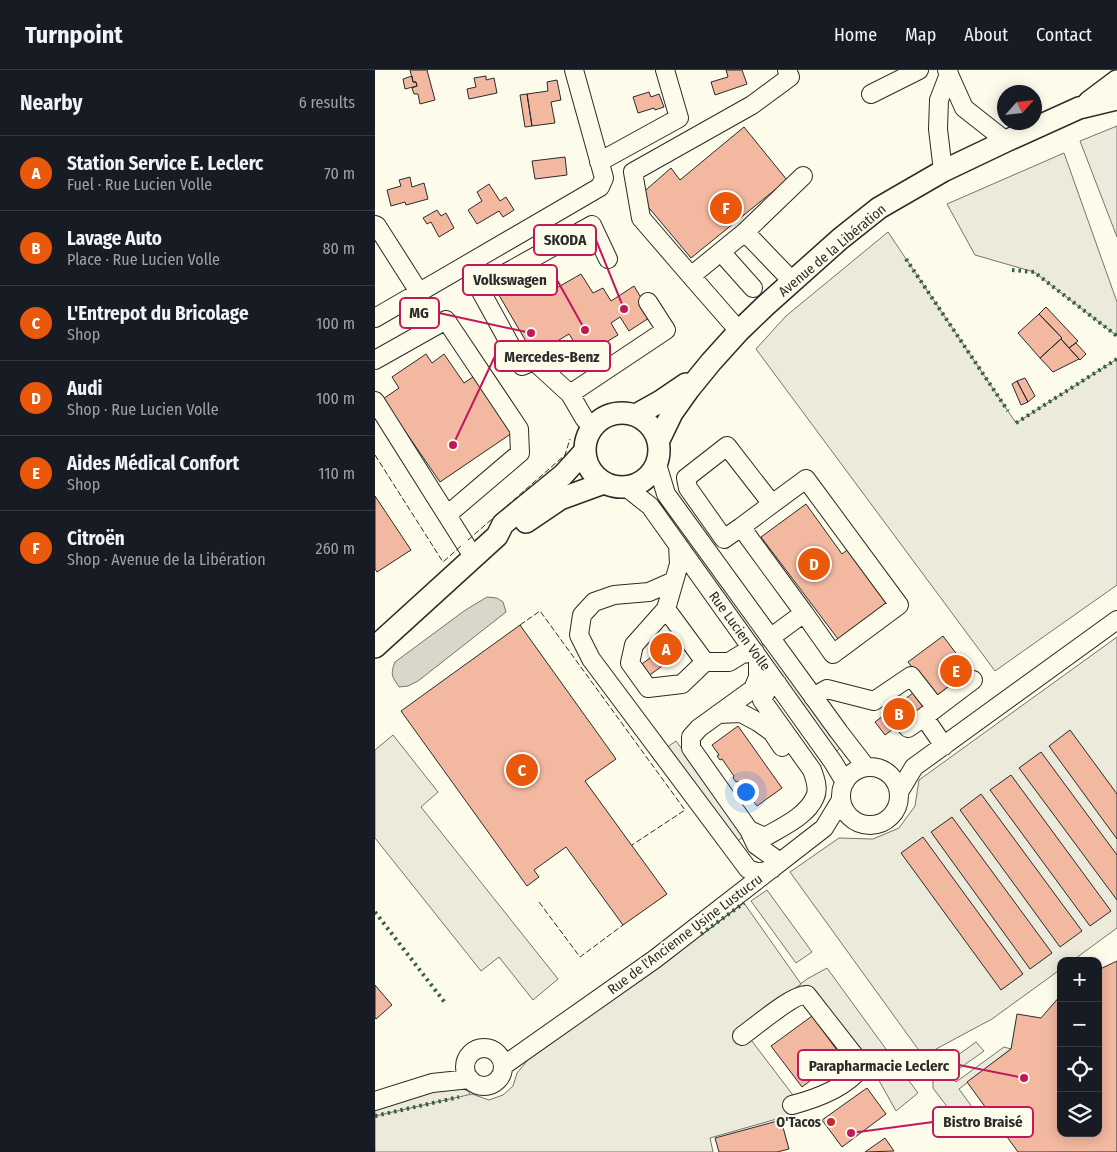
<!DOCTYPE html>
<html lang="en">
<head>
<meta charset="utf-8">
<style>
	:root { --surface:#171b24; --page:#20242c; --text:#f1f3f6; --muted:#9ea1a6; --line:#363941; --accent:#ea580c }
	body { margin:0; font-family:"Fira Sans Condensed",sans-serif; background:var(--page); color:var(--text) }
	.controls { position:absolute; right:15px; bottom:15px; display:grid; overflow:hidden; border-radius:10px; box-shadow:0 2px 12px #0003 }
	.controls button { width:45px; height:45px; display:grid; place-items:center; padding:0; border:0; border-bottom:1px solid var(--line); background:var(--surface); color:var(--text); font:25px sans-serif }
	.compass { position:absolute; left:622px; top:15px; width:45px; height:45px; border-radius:50%; background:var(--surface); box-shadow:0 2px 12px #0003; rotate:63deg }
	.you { position:absolute; left:370px; top:721px; width:18px; height:18px; margin:-12px; border:4px solid #fff; border-radius:50%; background:#1a73e8; box-shadow:0 0 0 8px #1a73e833 }
	.badge { display:grid; place-items:center; width:32px; height:32px; border-radius:50%; background:var(--accent); color:#fff; font-size:16px; font-weight:700 }
	.pin { position:absolute; translate:-50% -50%; border:2px solid #fff; box-shadow:0 1px 5px #0006 }
	.list { margin:0; padding:0; list-style:none }
	h2 { display:flex; justify-content:space-between; align-items:center; height:65px; margin:0; padding:0 20px; font-size:21px }
	h2 small { font-size:16px; font-weight:400; color:var(--muted) }
	.list li { display:grid; grid-template-columns:32px 1fr auto; gap:15px; align-items:center; box-sizing:border-box; height:75px; padding:0 20px; border-top:1px solid var(--line) }
	.list b { display:block; font-size:19px; white-space:nowrap }
	.list p { margin:0; font-size:16px; white-space:nowrap; color:var(--muted) }
	.list em { font-size:16px; font-style:normal; color:var(--muted) }
	.icon { flex:none; width:28px; height:28px; fill:none; stroke:currentColor; stroke-width:2; stroke-linecap:round; stroke-linejoin:round }
	.map { position:relative; flex:none; width:742px; height:1082px; overflow:hidden }
	header { display:flex; align-items:center; gap:30px; box-sizing:border-box; height:70px; padding:0 25px; background:var(--surface); border-bottom:1px solid var(--line) }
	header strong { font-size:24px }
	nav { display:flex; gap:28px; margin-inline-start:auto; font-size:18px }
	main { display:flex }
	aside { flex:1; background:var(--surface) }
	.map>svg:first-child { display:block }
	.green { fill:#ecebdb; stroke:#74746e }
	.parking { fill:#eceadb; stroke:#74746e }
	.water { fill:#d8d7c9; stroke:#74746e }
	.building { fill:#f2b8a0; stroke:#2b2b2b }
	.lines { fill:none; stroke-linecap:round; stroke-linejoin:round }
	.minor-tunnel { stroke:#d3d1c4; stroke-width:18; stroke-dasharray:18 9; stroke-linecap:butt }
	.minor-casing { stroke:#2b2b2b; stroke-width:20 }
	.major-casing { stroke:#2b2b2b; stroke-width:24 }
	.minor { stroke:#fdfbea; stroke-width:18 }
	.major { stroke:#fdfbea; stroke-width:21 }
	.hedge { stroke:#34623c; stroke-width:4; stroke-dasharray:2.5 4; stroke-linecap:butt }
	.fence { stroke:#2b2b2b; stroke-width:1; stroke-dasharray:6 2.5; stroke-linecap:butt }
	.poi-dot { fill:#c62828; stroke:#fdfbea; stroke-width:2 }
	.labels { text-anchor:middle; stroke-width:4; stroke-linejoin:round; paint-order:stroke }
	.street-label { font-size:14px; fill:#2b2b2b; stroke:#fdfbea }
	.poi-label { font-size:14px; font-weight:bold; fill:#2b2b2b; stroke:#fdfbea; text-anchor:end }
	.leader { fill:none; stroke:#c2185b; stroke-width:2 }
	.callout-dot { fill:#c2185b; stroke:#fdfbea; stroke-width:2 }
	.callout { fill:#fdfbea; stroke:#c2185b; stroke-width:2 }
	.callout-label { font-size:15px; text-anchor:middle; font-weight:bold; fill:#2b2b2b }
</style>
</head>
<body>
<header>
<strong>Turnpoint</strong>
<nav><a>Home</a><a>Map</a><a>About</a><a>Contact</a></nav>
</header>
<main>
<aside>
<h2>Nearby<small>6 results</small></h2>
<ul class="list">
<li><span class="badge">A</span><div><b>Station Service E. Leclerc</b><p>Fuel · Rue Lucien Volle</p></div><em>70 m</em></li>
<li><span class="badge">B</span><div><b>Lavage Auto</b><p>Place · Rue Lucien Volle</p></div><em>80 m</em></li>
<li><span class="badge">C</span><div><b>L'Entrepot du Bricolage</b><p>Shop</p></div><em>100 m</em></li>
<li><span class="badge">D</span><div><b>Audi</b><p>Shop · Rue Lucien Volle</p></div><em>100 m</em></li>
<li><span class="badge">E</span><div><b>Aides Médical Confort</b><p>Shop</p></div><em>110 m</em></li>
<li><span class="badge">F</span><div><b>Citroën</b><p>Shop · Avenue de la Libération</p></div><em>260 m</em></li>
</ul>
</aside>
<div class="map">
<svg width="742" height="1082" viewBox="0 0 742 1082">
	<rect width="100%" height="100%" fill="#fdfbea"/>
	<path class="green" d="M742,56v111l-37,-96z
		M689,83l53,149v34l-83,-64 -59,-17 -28,-51z
		M513,162l128,191 101,-64v226l-122,86 -239,-322 30,-33z
		M288,431l178,246 -7,7 -179,-247z
		M392,820l45,62 -16,11 -45,-62z
		M452,898l91,125 -22,18 -24,-43 -4,2 -58,-78 -68,36 65,-49z
		M629,977l7,2 -52,40 16,22 -15,13 -27,-36v-9l3,-8 7,9 7,-4 6,6z
		M84,1016l10,6 2,5 -96,29v-17l63,-21z"/>
	<path class="parking" d="M742,567v291l-45,33h-11v8l-69,50 -69,37 -133,-184 49,-34 34,1 26,-11 16,-22 4,-26z
		M18,665l45,57 -17,15 137,172 -25,21 -34,-43 -18,14 -106,-133v-88z
		M301,671l70,94 -11,8 -69,-95z
		M369,833l57,81 -59,44 63,83 -95,27 3,14h-338v-36l97,-22 17,6 14,-5 10,-9 4,-13 15,-18z
		M601,972l8,9 -41,29 -7,-9z"/>
	<path class="water" d="M112,527l10,1 6,4 3,10 -88,69 -10,5 -9,1c-7,-11 -9,-12 -4,-25l69,-51z"/>
	<path class="building" d="M35,0h17l8,30 -15,4 -2,-10h-4l-2,-6 5,-2 -1,-4h-3z
		M351,0h16l5,14 -32,11 -4,-13 17,-5z
		M37,6l1,6h3l1,4 -12,3 -2,-10z
		M111,6v4l8,-2 3,15 -28,6 -2,-10 9,-2 -2,-9z
		M182,10l4,20 -10,2 4,21 -23,3 -5,-32 21,-3 -1,-9z
		M274,22l2,5 8,-3 5,13 -9,3 -1,-2 -16,5 -5,-16z
		M152,24l5,32 -7,1 -5,-32z
		M369,57l43,53 -96,78 -52,-62 32,-28 9,12z
		M190,87l2,18 -32,4 -3,-18z
		M35,107l2,10 12,-4 4,16 -22,6 -1,-3 -14,4 -4,-16 14,-4 -2,-6z
		M114,114l11,17 6,-4 8,13 -11,7 -4,-6 -22,13 -9,-14 14,-9 -5,-9z
		M62,140l4,6 5,-3 8,15 -15,9 -8,-15 -4,2 -4,-6z
		M154,194l17,30 35,-20 12,19 10,-5 8,13 23,-15 18,30 -23,15 -9,-14 -9,6 7,12 -35,21 -14,-22 -35,21 -41,-70z
		M671,237l32,34 -9,7 -8,-9 1,-1 -23,-24z
		M664,244l23,24 -22,20 -22,-25z
		M686,269l18,20 -26,13 -13,-14z
		M701,273l10,11 -6,6 -11,-12z
		M51,284l6,9 12,-9 20,29 12,-8 39,56 -75,51 -57,-83 16,-11 -7,-11z
		M650,308l10,18 -7,6 -11,-21z
		M642,311l11,21 -7,3 -9,-21z
		M0,426l36,54 -34,22 -2,-3z
		M431,434l36,50 9,-7 41,57 -51,39 -80,-106z
		M145,555l96,134 -31,22 82,113 -44,31 -57,-78 -32,23 5,7 -12,9 -126,-175z
		M315,559l8,11 -51,37 -8,-11z
		M568,566l27,36 -35,26 -27,-36z
		M538,623l10,14 -38,28 -10,-13z
		M363,656l44,62 -25,18 -19,-25 -2,1 -3,-4 1,-2 -12,-17 -2,1 -3,-4 2,-1 -7,-10z
		M695,660l47,64v45l-68,-93z
		M666,682l76,103v45l-98,-132z
		M636,705l100,136 -21,15 -100,-136z
		M606,724l101,137 -22,16 -100,-137z
		M577,747l100,136 -22,16 -99,-137z
		M548,767l100,137 -22,16 -100,-137z
		M742,891v191h-99l-51,-70 44,-33 6,-35 24,4 20,-23v138h37v-163z
		M0,915l17,20 -16,14 -1,-1z
		M437,946l30,41 -40,30 -31,-41z
		M492,1018l19,26 -44,33 -20,-27z
		M406,1050l8,29 -12,3h-58l-4,-14z
		M510,1068l9,13 -29,1z"/>
	<g class="lines">
		<path class="minor-tunnel" d="M518,637l11,15"/>
		<g class="minor-casing">
			<path id="minor" d="M572,0l17,38 42,33
				M496,24l48,-24
				M224,92l80,-44 -14,-48
				M568,101l-5,-42 1,-29 10,-26
				M0,155l2,1 42,66
				M370,162l58,-56
				M346,182l32,36
				M316,206l-50,-58 -8,-46 119,-67 38,-28 -3,-7
				M0,248l225,-131 4,-9 -30,-108
				M364,261l-48,-55 54,-44 48,50
				M0,290l71,-40 73,109 1,24 -73,62
				M195,324l-36,-33 -12,5 -43,-78 113,-63 16,34
				M0,331l99,157
				M217,357l-8,-9 -14,-24 96,-64 -18,-28
				M282,394l9,30 173,238 27,35
				M251,417l24,19 183,256 12,20
				M397,434l34,-25 93,126 -66,49 -29,-41
				M366,457l-17,12 -36,-51 -2,-10 41,-32 45,58 -31,23 63,86 -34,25
				M303,475l1,19 -13,45 39,53h24l13,-8 13,-2
				M299,511l-25,11 -35,3 -20,7 -12,13 -3,20 12,24 157,210 11,4 13,-4
				M291,539l-32,36 -4,18 18,25 34,-4 23,-22
				M383,587v20l-5,12 -54,39 -8,9v11l58,82 16,7c17,-10 42,-21 50,-40 4,-8 0,-19 -3,-27l-50,-70 5,-10 10,-7
				M438,627l14,-8 47,12 37,-25 25,32
				M343,644l23,-1 17,9 14,10 10,15
				M529,652l4,6 16,-11
				M569,676l-20,-29 49,-37
				M466 726a29 29 0 1 1 58 0a29 29 0 1 1-58 0Z
				M524,722l15,-25 203,-147
				M374,760l7,15 24,17
				M367,966c13,-9 52,-43 65,-41l50,64 3,10c-16,20 -45,30 -68,36
				M90 997a19 19 0 1 1 38 0a19 19 0 1 1-38 0Z
				M128,996l152,-107 169,-131 17,-28
				M0,1031l57,-18 38,-4"/>
		</g>
		<g class="major-casing">
			<path id="major" d="M714,32l28,-21
				M210 380a37 37 0 1 1 74 0a37 37 0 1 1-74 0Z
				M261,345l25,-14 25,-17
				M284,370l13,-27 17,-24 22,-27 28,-31 26,-25 75,-67 39,-31 64,-37 63,-30 73,-33 38,-9
				M151,452l34,-23 44,-16
				M0,577l122,-111 6,-12 60,-49 21,-23"/>
		</g>
		<use href="#minor" class="minor"/>
		<use href="#major" class="major"/>
		<path class="hedge" d="M531,189l102,152
			M637,200l22,2 83,64
			M641,353l101,-64
			M0,842l71,92
			M326,864l43,-31
			M0,1046l84,-19"/>
		<path class="fence" d="M0,385l68,107 18,-16
			M93,470l97,-85 5,-16
			M145,555l20,-14 145,199 -53,35
			M164,832l41,55 43,-32"/>
	</g>
	<circle class="poi-dot" cx="456" cy="1052" r="5"/>
	<g class="labels">
		<g class="street-label">
			<text transform="translate(457 180) rotate(-40)" y="5">Avenue de la Libération</text>
			<text transform="translate(365 561) rotate(54)" y="5">Rue Lucien Volle</text>
			<text transform="translate(310 864) rotate(-37)" y="5">Rue de l'Ancienne Usine Lustucru</text>
		</g>
		<g class="poi-label">
			<text x="446" y="1057">O'Tacos</text>
		</g>
	</g>
	<path class="leader" d="M249 239L221 170M210 260L182 210M156 263L64 243M78 375L120 286M649 1008L584 995M476 1063L558 1052"/>
	<g class="callout-dot">
		<circle cx="249" cy="239" r="5"/>
		<circle cx="210" cy="260" r="5"/>
		<circle cx="156" cy="263" r="5"/>
		<circle cx="78" cy="375" r="5"/>
		<circle cx="649" cy="1008" r="5"/>
		<circle cx="476" cy="1063" r="5"/>
	</g>
	<g class="callout">
		<rect x="159" y="155" width="62" height="30" rx="5"/>
		<rect x="88" y="195" width="94" height="30" rx="5"/>
		<rect x="25" y="228" width="39" height="30" rx="5"/>
		<rect x="120" y="271" width="115" height="30" rx="5"/>
		<rect x="423" y="980" width="161" height="30" rx="5"/>
		<rect x="558" y="1037" width="100" height="30" rx="5"/>
	</g>
	<g class="callout-label">
		<text x="190" y="175">SKODA</text>
		<text x="135" y="215">Volkswagen</text>
		<text x="44" y="248">MG</text>
		<text x="177" y="292">Mercedes-Benz</text>
		<text x="504" y="1001">Parapharmacie Leclerc</text>
		<text x="608" y="1057">Bistro Braisé</text>
	</g>
</svg>
<div class="controls">
<button>+</button>
<button>−</button>
<button><svg class="icon" aria-label="locate" viewBox="0 0 24 24"><circle cx="12" cy="12" r="6"/><path d="M12 2v4M12 18v4M2 12h4M18 12h4"/></svg></button>
<button><svg class="icon" aria-label="layers" viewBox="0 0 24 24"><path d="M12 4l9 5-9 5-9-5zM3 14l9 5 9-5"/></svg></button>
</div>
<svg class="compass" viewBox="-18 -18 36 36"><path d="M0-13l5 13h-10z" fill="#e53935"/><path d="M0 13l5-13h-10z" fill="#9ea1a6"/></svg>
<div class="you"></div>
<div class="pin badge" style="left:291px;top:579px">A</div>
<div class="pin badge" style="left:524px;top:644px">B</div>
<div class="pin badge" style="left:147px;top:700px">C</div>
<div class="pin badge" style="left:439px;top:494px">D</div>
<div class="pin badge" style="left:581px;top:601px">E</div>
<div class="pin badge" style="left:351px;top:138px">F</div>
</div>
</main>
</body>
</html>
